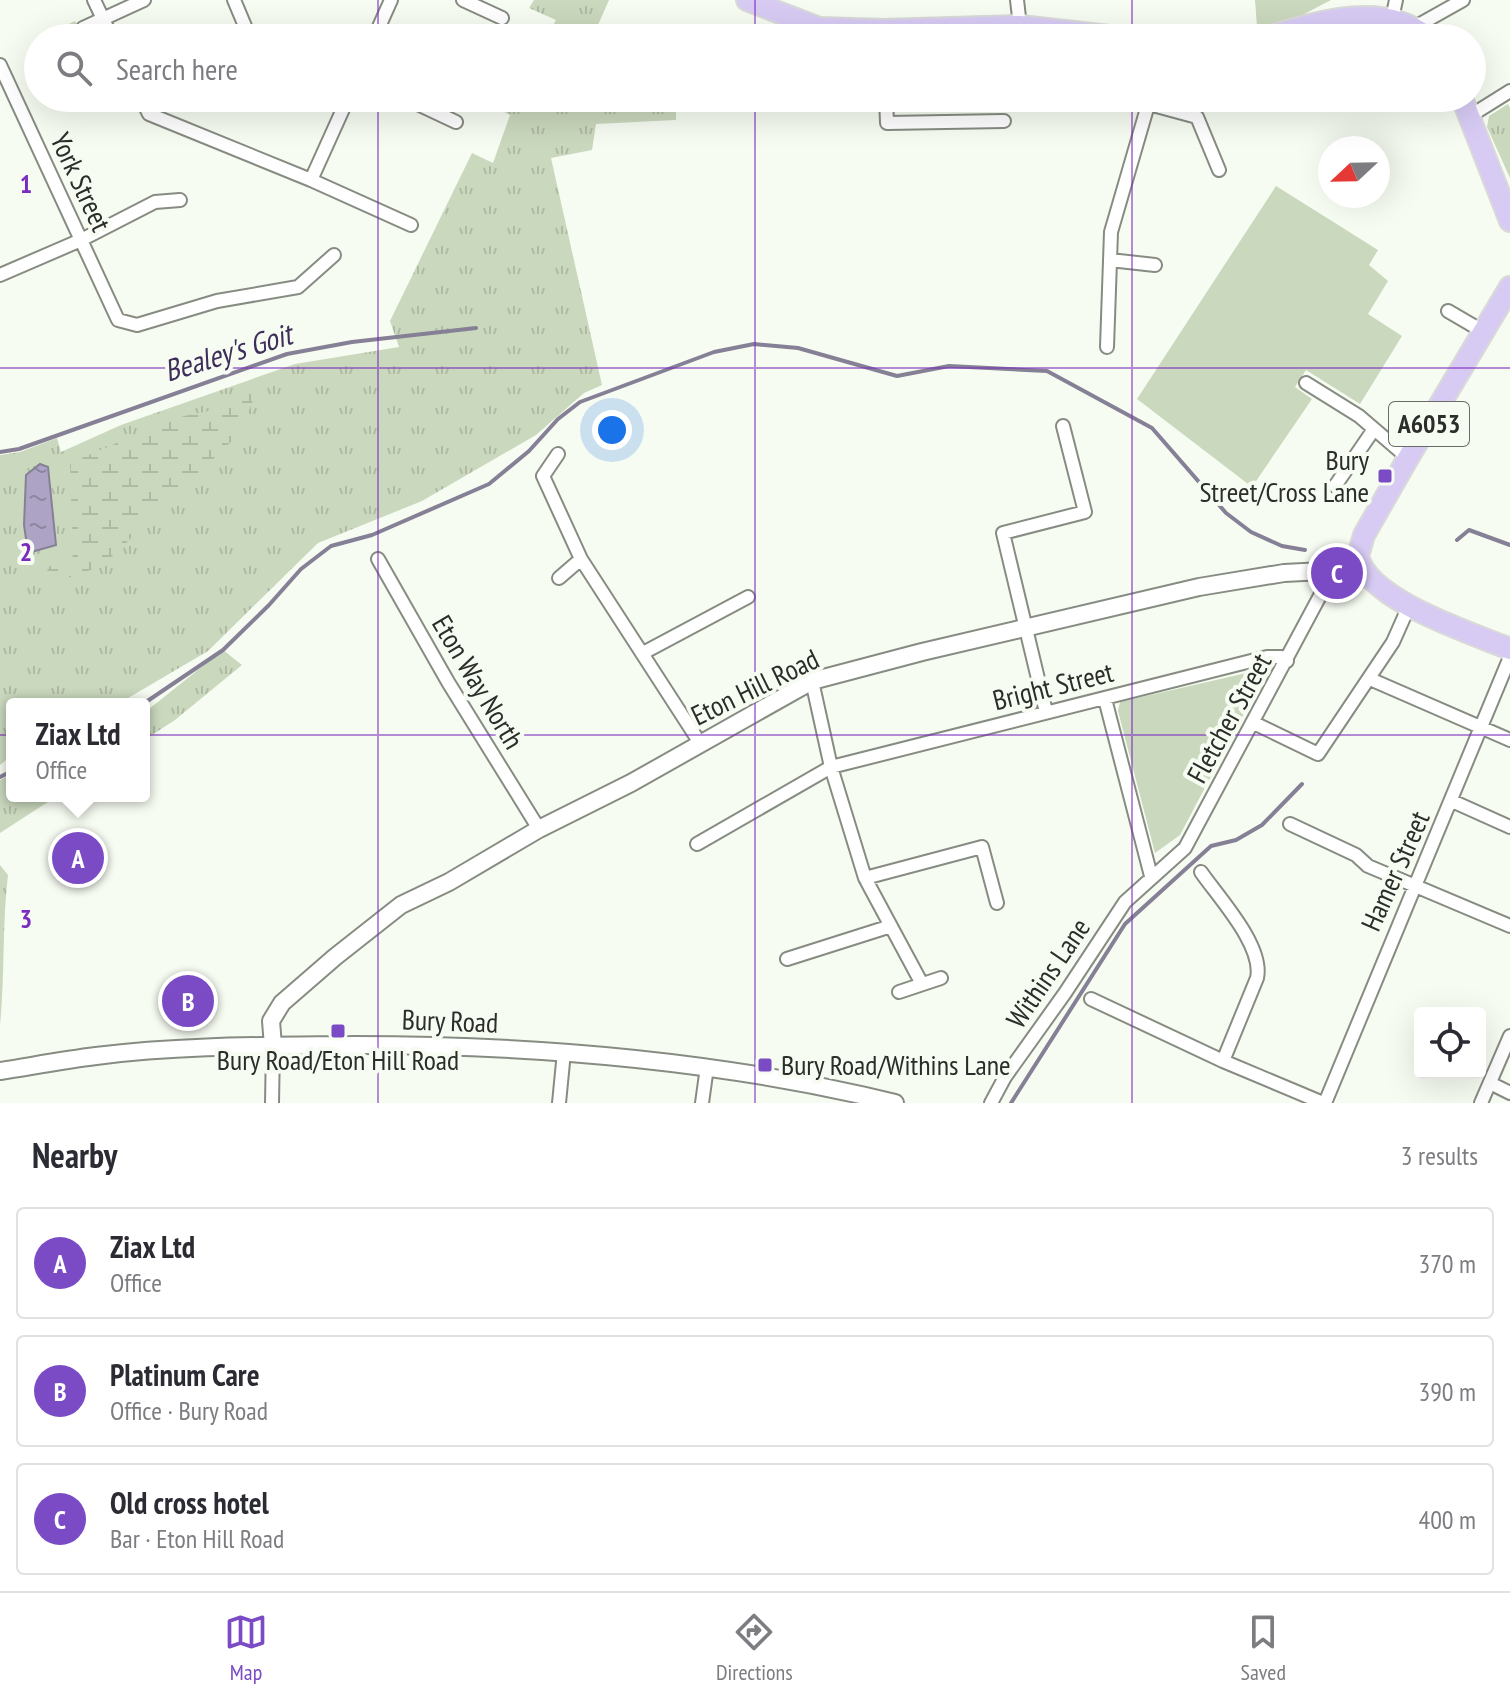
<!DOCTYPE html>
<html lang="en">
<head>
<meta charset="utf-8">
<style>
	:root { --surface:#fff; --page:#f7f7f7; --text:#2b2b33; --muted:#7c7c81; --line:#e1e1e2; --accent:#7a4bc4 }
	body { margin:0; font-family:"PT Sans Narrow",sans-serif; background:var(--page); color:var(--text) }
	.controls { position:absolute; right:24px; bottom:24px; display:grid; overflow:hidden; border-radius:8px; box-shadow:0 8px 32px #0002 }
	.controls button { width:72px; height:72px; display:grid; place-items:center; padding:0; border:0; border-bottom:2px solid var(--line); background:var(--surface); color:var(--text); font:40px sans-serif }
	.compass { position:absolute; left:1318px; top:136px; width:72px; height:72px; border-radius:50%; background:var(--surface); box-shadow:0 8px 32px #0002; rotate:248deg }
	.you { position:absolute; left:612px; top:430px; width:28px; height:28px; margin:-20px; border:6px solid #fff; border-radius:50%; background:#1a73e8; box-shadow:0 0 0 12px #1a73e833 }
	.badge { display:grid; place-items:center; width:52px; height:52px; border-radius:50%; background:var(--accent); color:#fff; font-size:26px; font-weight:700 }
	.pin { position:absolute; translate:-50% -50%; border:4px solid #fff; box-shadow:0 2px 8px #0006 }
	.popup { position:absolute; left:6px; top:698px; width:144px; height:104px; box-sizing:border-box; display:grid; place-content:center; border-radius:8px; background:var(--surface); filter:drop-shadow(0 2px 6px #0005); font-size:26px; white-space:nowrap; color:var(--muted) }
	.popup b { font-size:30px; color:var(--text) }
	.popup::after { content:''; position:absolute; left:50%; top:100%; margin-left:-16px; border:16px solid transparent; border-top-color:var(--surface) }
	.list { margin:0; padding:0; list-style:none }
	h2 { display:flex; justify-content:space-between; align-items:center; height:104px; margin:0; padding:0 32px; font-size:34px }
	h2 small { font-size:26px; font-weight:400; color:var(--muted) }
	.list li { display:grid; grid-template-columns:52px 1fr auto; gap:24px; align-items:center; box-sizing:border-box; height:112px; margin:0 16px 16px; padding:0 16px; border:2px solid var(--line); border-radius:8px }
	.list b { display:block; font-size:30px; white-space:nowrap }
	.list p { margin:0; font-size:26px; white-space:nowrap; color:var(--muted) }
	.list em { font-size:26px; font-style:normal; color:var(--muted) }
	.icon { flex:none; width:44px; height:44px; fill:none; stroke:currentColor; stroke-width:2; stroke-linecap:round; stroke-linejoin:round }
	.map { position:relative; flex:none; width:1510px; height:1103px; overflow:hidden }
	.search { position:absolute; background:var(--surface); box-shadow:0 8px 32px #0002; left:24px; right:24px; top:24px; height:88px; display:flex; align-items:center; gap:20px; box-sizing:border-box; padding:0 28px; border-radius:44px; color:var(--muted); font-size:30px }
	.sheet { height:488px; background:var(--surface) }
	nav { display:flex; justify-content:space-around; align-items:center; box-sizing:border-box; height:112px; border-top:2px solid var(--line); background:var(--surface); font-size:22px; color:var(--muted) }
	nav a { display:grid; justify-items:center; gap:4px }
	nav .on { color:var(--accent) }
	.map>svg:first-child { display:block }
	.grass { fill:url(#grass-tufts) }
	.wetland { fill:url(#wetland-marsh) }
	.park { fill:#cad8bd }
	.water { fill:url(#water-ripples); stroke:#868096; stroke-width:2 }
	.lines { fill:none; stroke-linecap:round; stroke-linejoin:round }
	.stream { stroke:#868096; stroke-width:4 }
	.minor-casing { stroke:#878c83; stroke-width:16 }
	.tertiary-casing { stroke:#878c83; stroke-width:20 }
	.primary-casing { stroke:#d9d9d9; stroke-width:24 }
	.minor { stroke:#fff; stroke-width:12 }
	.tertiary { stroke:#fff; stroke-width:16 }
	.primary { stroke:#d7cbf4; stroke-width:20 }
	.grid { fill:none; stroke:#7b2cbf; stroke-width:2; stroke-opacity:0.55 }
	.poi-dot { fill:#7a4bc4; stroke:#f7fcf2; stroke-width:3 }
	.labels { text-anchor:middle; stroke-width:8; stroke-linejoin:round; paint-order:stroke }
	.shield { fill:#f7fcf2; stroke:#686b66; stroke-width:2 }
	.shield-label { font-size:26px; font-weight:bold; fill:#2b2d2a }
	.street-label { font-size:28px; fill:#2b2d2a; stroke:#f7fcf2 }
	.poi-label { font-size:28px; fill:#2b2d2a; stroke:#f7fcf2; text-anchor:end }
	.water-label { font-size:30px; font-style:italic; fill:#3d2d5a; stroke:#f7fcf2 }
	.grid-label { font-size:26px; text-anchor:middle; font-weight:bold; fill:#7b2cbf; stroke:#f7fcf2; stroke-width:8; stroke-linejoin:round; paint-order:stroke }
</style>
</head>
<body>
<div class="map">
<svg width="1510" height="1103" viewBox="0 0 1510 1103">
	<defs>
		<pattern id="grass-tufts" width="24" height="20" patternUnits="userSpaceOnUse" patternTransform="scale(2)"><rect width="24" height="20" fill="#cad8bd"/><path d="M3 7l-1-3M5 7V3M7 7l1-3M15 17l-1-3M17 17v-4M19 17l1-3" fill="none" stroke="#aebaa3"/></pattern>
		<pattern id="wetland-marsh" width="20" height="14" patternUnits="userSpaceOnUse" patternTransform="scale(2)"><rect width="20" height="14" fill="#cad8bd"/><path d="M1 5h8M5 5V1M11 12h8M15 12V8" fill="none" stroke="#aebaa3"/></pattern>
		<pattern id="water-ripples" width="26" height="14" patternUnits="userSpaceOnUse" patternTransform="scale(2)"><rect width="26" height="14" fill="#ada4c5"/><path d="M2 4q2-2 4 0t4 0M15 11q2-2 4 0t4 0" fill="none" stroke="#8d86a0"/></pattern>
	</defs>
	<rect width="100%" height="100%" fill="#f7fcf2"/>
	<path class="grass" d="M534,0h75l-11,25 23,13h-75l10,-18 -27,-12z
		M494,98h182v22l-80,4 -4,26 -41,8 51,227 -18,8 -48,42 -114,66 -104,42 -110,108 -90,53h-106v51l-12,10v-310l20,-3 37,-14 4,14 60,-27 174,-61 104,-17 -9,-26 82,-168 21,10 17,-48 -20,-11z
		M1508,104l2,4v70l-23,-51 2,-11z
		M223,650l19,15 -67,55 -31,20v-27z
		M12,774v22h45l-57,37v-53z
		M0,865l8,10c-6,50 -3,100 -8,150z"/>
	<path class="wetland" d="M258,389l-19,45 -137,132 -57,20 3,-19 25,-11 -3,-93 105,-45 38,-8z"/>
	<path class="park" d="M1255,0h76l-42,22 -32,5z
		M75,21l8,17h-31l-2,-5z
		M1276,186l102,64 -9,15 19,16 -20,33 34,22 -42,68 -54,-34 -11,17 17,12 -60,88 -115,-88z
		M1268,668l-88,167 -25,18 -37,-142 2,-9z"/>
	<path class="water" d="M40,464l8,3 8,78 -28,8 -4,-28 2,-50z"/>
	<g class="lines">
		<path class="stream" d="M0,452l19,-3 268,-95 65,-12 124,-14
			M1457,540l12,-10 41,15
			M143,704l80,-54 46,-45 32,-36 30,-23 41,-11 117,-51 40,-33 29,-32 22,-17 134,-50 40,-8 44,4 99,28 52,-10 98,5 105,57 74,85 25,19 31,14 23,4
			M0,777l12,-6
			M1011,1103l114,-179 86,-78 25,-6 26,-15 40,-41"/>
		<g class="minor-casing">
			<path id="minor" d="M94,0l18,38
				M234,0l16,38
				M463,0l39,18
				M1017,0l3,26
				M1393,14l3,-14
				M1415,27l48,-27
				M83,28l61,-28
				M374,38l17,-38
				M0,65l118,255 19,5 80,-24 81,-14 36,-32
				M141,98l8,16 162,66 100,45
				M405,98l51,24
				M886,98l1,25 117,-2
				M1149,104l48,13 22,53
				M1470,116l40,-25
				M311,180l37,-82
				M1110,260l45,5
				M0,275l81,-35 74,-38 25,-2
				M1448,311l36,21
				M1107,347l4,-115 39,-134
				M1306,383l53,33 49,42
				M558,454l-15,22 38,83 119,184
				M1335,486l39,-57
				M378,559l70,123 91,147
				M559,578l22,-19
				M643,653l105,-56
				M1370,679l140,61
				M812,681l19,86 34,111 57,106
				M1105,699l46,177
				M1046,712l-43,-179 82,-21 -22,-86
				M1254,723l64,31 75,-112 16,-36
				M1452,801l58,26
				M1290,824l66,31 12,11 142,60
				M697,844l134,-77 436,-110h14l6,4
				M1201,872c18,26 63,74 56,106l-34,83
				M865,878l117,-31 15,56
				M787,959l104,-33
				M899,992l42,-14
				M1091,999l132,62 100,42
				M1490,1083l20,10
				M272,1103l1,-57
				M559,1103l5,-51
				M702,1103l5,-36
				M991,1103l14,-26 60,-84 60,-91 60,-54 144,-269 -1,-9
				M1325,1103l185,-446
				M1481,1103l29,-67"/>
		</g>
		<g class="tertiary-casing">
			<path id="tertiary" d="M273,1046l-2,-25 11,-18 53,-46 66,-52 48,-23 90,-53 92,-46 181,-102 110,-29 277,-65 85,-14 59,-3 17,-5
				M0,1071c32,-5 64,-11 96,-15 85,-11 173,-10 259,-11 181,0 364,15 540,58"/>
		</g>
		<g class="primary-casing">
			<path id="primary" d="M747,0l72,28 65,2 136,-4 107,12
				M1264,38c53,-16 120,-38 164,0
				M1462,98l48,123
				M1510,287l-102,171 -44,77 -6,21c9,44 113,77 152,93"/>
		</g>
		<use href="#minor" class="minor"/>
		<use href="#tertiary" class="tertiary"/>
		<use href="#primary" class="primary"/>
	</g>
	<path class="grid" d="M378,0v38M755,0v38M1132,0v38M378,98v1005M755,98v1005M1132,98v1005M0,368h1510M0,735h1510"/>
	<g class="poi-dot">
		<rect x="1377" y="468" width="16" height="16" rx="4"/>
		<rect x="330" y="1023" width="16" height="16" rx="4"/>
		<rect x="757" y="1057" width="16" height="16" rx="4"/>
	</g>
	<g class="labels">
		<rect class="shield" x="1389" y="402" width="80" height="44" rx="6"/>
		<g class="shield-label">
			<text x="1429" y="433">A6053</text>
		</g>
		<g class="street-label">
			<text transform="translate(81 182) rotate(65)" y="10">York Street</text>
			<text transform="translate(478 682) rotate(59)" y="10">Eton Way North</text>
			<text transform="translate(1053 686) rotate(-14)" y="10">Bright Street</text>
			<text transform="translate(755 687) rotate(-26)" y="10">Eton Hill Road</text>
			<text transform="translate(1229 718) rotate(-61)" y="10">Fletcher Street</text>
			<text transform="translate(1395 871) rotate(-66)" y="10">Hamer Street</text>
			<text transform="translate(1048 973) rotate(-56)" y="10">Withins Lane</text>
			<text transform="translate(450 1021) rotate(2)" y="10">Bury Road</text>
		</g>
		<g class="poi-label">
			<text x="1369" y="470">Bury<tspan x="1369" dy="32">Street/Cross Lane</tspan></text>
			<text x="338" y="1070" text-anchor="middle">Bury Road/Eton Hill Road</text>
			<text x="781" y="1075" text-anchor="start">Bury Road/Withins Lane</text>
		</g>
		<g class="water-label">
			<text transform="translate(228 353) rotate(-17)" y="10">Bealey's Goit</text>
		</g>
	</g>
	<g class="grid-label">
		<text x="26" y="193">1</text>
		<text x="26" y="561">2</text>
		<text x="26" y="928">3</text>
	</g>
</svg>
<div class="controls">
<button><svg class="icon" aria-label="locate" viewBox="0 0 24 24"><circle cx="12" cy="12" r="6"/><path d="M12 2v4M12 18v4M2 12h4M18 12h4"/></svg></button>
</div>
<svg class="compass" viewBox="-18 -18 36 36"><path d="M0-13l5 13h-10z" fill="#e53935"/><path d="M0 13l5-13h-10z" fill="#7c7c81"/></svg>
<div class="you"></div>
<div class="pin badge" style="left:78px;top:858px">A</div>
<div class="popup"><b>Ziax Ltd</b>Office</div>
<div class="pin badge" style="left:188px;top:1001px">B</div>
<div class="pin badge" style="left:1337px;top:573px">C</div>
<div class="search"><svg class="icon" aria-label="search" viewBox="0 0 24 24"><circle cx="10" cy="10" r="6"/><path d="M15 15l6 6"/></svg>Search here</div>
</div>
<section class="sheet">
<h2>Nearby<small>3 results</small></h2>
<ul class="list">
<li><span class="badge">A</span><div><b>Ziax Ltd</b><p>Office</p></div><em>370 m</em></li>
<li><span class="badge">B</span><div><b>Platinum Care</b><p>Office · Bury Road</p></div><em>390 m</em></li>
<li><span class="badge">C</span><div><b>Old cross hotel</b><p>Bar · Eton Hill Road</p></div><em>400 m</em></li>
</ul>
</section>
<nav>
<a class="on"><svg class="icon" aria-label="map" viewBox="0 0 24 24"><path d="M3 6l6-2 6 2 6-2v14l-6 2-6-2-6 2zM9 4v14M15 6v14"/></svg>Map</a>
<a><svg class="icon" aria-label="directions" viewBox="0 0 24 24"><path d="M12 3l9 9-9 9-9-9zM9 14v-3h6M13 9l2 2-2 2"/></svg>Directions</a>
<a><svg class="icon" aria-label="saved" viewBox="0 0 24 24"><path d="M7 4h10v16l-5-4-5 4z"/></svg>Saved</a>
</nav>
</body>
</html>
